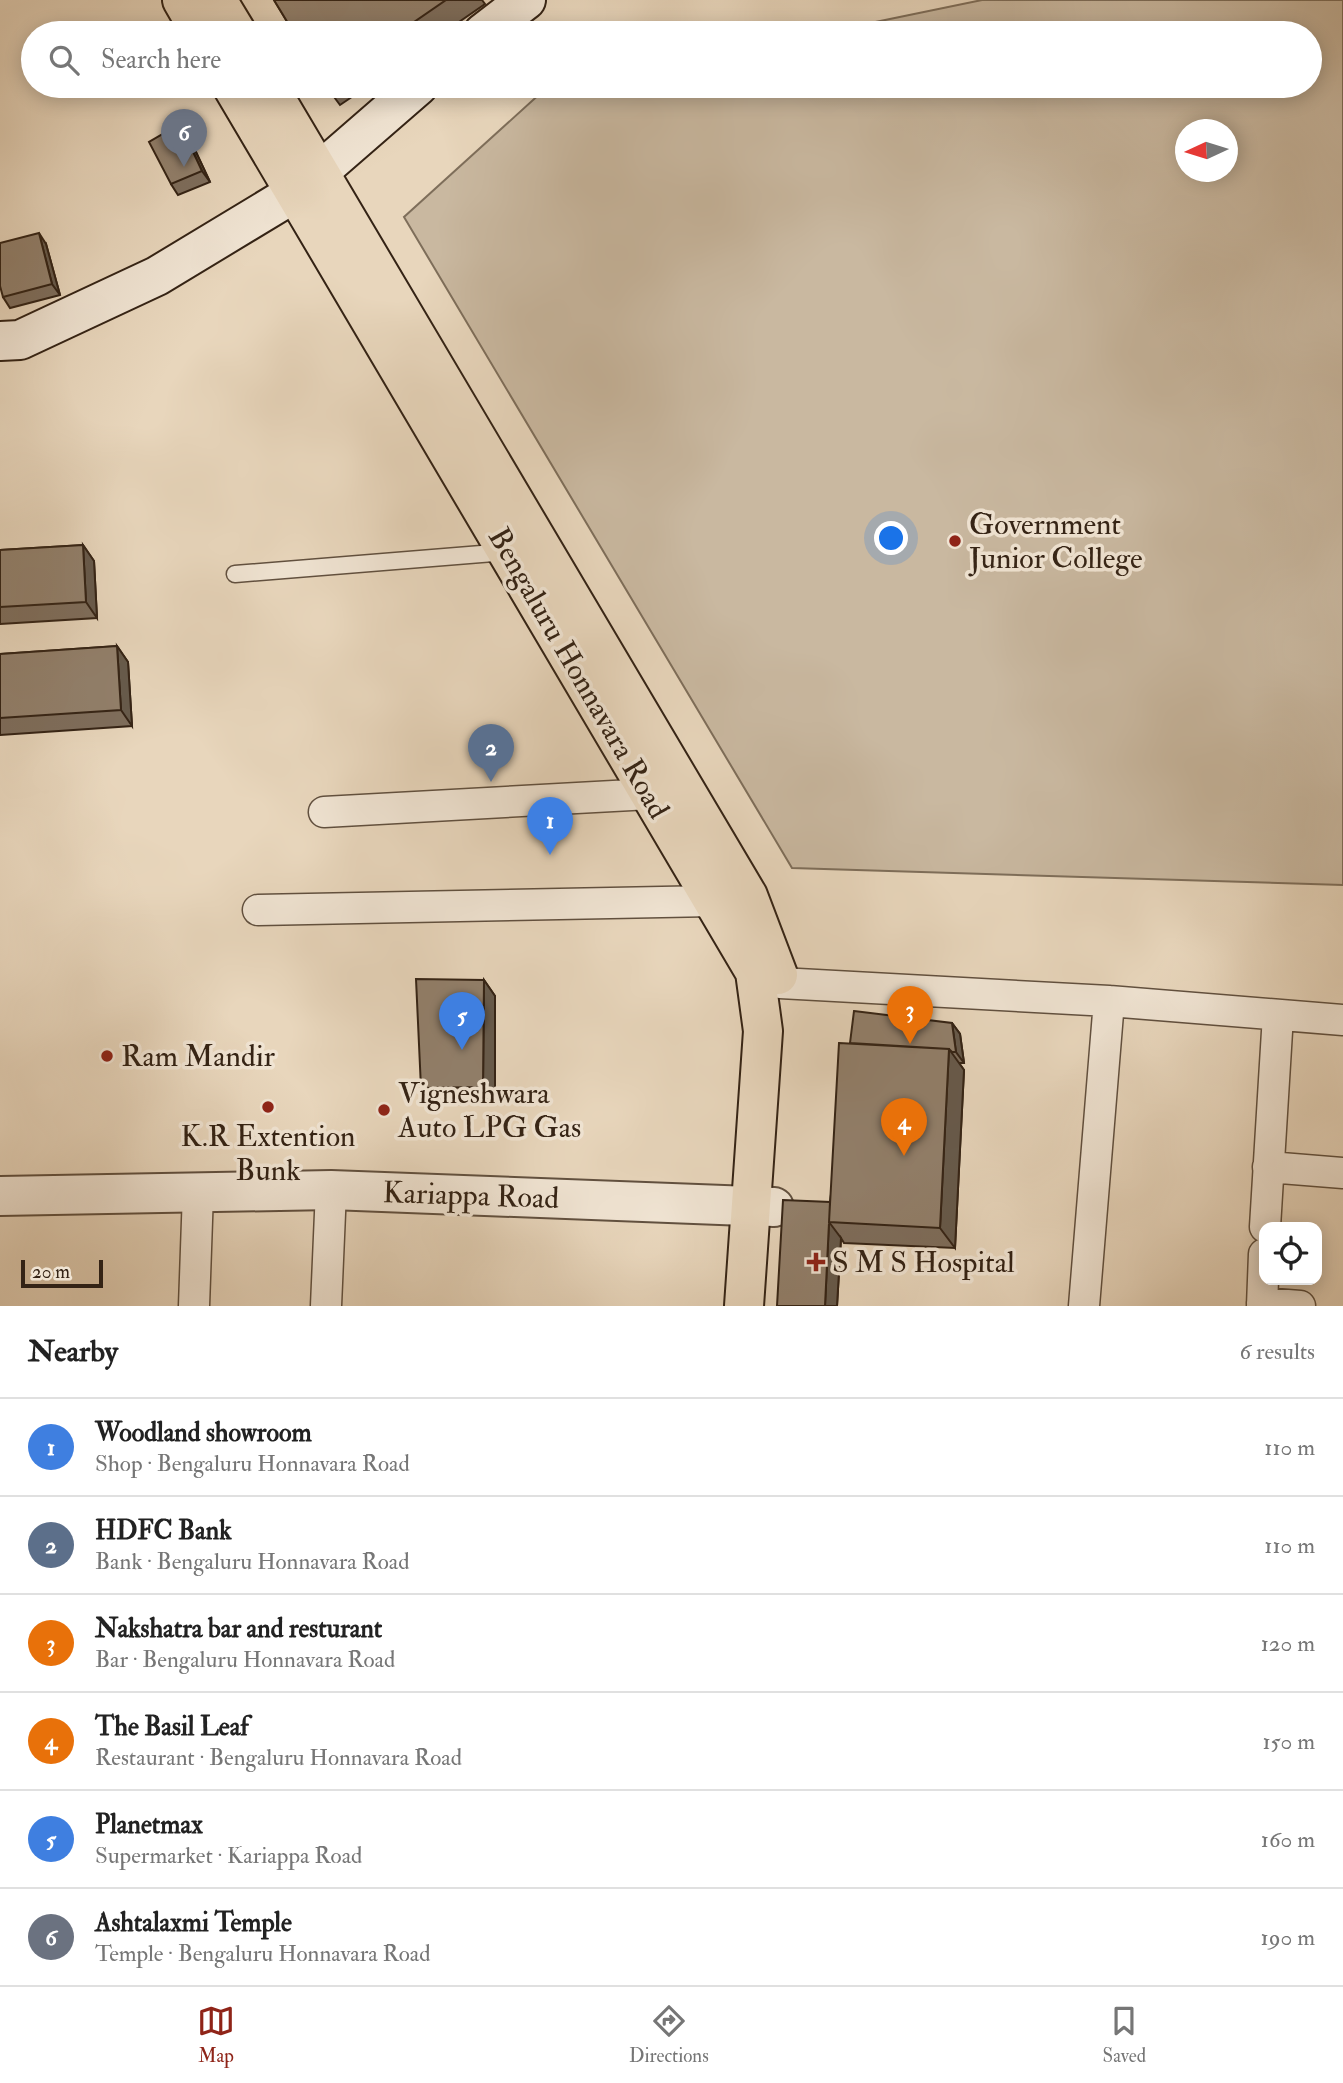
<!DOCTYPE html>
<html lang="en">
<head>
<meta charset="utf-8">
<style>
	:root { --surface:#fff; --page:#f6f6f6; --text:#222; --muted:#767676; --line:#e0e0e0; --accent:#8f2418 }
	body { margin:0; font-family:"IM FELL Double Pica",serif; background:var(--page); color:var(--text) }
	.controls { position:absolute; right:21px; bottom:21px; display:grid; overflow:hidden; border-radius:14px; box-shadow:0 4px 18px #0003 }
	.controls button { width:63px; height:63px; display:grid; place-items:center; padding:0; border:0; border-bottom:2px solid var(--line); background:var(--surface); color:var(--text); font:35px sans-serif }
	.compass { position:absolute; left:1175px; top:119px; width:63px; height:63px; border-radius:50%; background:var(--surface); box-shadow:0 4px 18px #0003; rotate:266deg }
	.scale { position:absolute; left:21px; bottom:18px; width:82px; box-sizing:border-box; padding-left:7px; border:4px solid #342315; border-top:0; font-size:19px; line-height:24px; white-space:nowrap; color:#342315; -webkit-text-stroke:5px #f0e4d3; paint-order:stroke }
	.you { position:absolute; left:892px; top:539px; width:24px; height:24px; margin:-18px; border:5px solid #fff; border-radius:50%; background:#1a73e8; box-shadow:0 0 0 10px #1a73e833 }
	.badge { display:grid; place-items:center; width:46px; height:46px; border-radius:50%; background:var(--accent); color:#fff; font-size:23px; font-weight:700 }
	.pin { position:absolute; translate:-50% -58px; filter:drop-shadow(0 2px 4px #0008) }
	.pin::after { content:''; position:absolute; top:37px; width:24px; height:21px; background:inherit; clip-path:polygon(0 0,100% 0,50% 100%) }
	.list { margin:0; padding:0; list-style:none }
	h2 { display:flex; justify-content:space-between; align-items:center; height:91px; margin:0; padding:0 28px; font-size:30px }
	h2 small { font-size:23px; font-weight:400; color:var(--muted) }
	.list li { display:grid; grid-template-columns:46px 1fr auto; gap:21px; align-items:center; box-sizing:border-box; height:98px; padding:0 28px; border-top:2px solid var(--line) }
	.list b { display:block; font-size:26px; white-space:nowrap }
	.list p { margin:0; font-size:23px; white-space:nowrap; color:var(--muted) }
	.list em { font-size:23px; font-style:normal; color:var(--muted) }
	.icon { flex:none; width:38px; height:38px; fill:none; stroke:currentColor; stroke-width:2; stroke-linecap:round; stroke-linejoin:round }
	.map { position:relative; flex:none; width:1343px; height:1306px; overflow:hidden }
	.search { position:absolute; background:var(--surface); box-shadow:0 4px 18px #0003; left:21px; right:21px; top:21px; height:77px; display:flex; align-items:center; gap:18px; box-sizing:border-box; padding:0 24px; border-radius:38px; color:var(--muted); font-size:26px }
	.sheet { height:679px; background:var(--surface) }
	nav { display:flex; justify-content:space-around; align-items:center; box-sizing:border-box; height:98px; border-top:2px solid var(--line); background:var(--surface); font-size:19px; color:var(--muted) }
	nav a { display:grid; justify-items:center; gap:4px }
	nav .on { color:var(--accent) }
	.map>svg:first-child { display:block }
	.green { fill:#c9b8a0; stroke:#7e6e5a; stroke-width:2; fill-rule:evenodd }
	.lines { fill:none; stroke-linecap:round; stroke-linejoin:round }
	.service-casing { stroke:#61503f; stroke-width:19 }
	.minor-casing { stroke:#61503f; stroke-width:33 }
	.tertiary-casing { stroke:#61503f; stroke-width:42 }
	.secondary-casing { stroke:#342315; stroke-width:42 }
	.primary-casing { stroke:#342315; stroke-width:42 }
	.service { stroke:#f0e4d3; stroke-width:16 }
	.minor { stroke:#f0e4d3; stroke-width:30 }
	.tertiary { stroke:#f0e4d3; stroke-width:38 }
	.secondary { stroke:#f0e4d3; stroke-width:38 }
	.primary { stroke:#e8d6bc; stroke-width:38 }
	.wall { fill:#7e6e5d; stroke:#342315; stroke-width:2 }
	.shaded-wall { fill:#665a4c; stroke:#342315; stroke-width:2 }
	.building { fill:#92806c; stroke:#342315; stroke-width:2 }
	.poi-dot { fill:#8f2418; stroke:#f0e4d3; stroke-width:2.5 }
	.labels { text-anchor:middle; stroke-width:7; stroke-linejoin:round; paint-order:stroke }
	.poi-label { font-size:30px; fill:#342315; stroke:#f0e4d3; text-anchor:start }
	.street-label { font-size:30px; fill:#342315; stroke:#f0e4d3 }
</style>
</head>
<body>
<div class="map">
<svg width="1343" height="1306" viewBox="0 0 1343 1306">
	<rect width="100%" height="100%" fill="#e8d6bc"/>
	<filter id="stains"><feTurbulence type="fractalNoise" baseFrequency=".00286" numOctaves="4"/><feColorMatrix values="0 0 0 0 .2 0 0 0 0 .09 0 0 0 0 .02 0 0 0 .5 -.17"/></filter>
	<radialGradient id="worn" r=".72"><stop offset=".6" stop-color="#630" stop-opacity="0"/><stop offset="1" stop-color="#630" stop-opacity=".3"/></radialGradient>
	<path class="green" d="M982,0h361v885l-551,-17 -388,-651 139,-126 27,-5h740v-53h-488zM1186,130h42v42h-42z"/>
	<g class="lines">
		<g class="service-casing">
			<path id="service" d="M235,574l271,-22"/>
		</g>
		<g class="minor-casing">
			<path id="minor" d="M324,812l326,-18
				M258,910l455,-9
				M780,983l329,18 234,19
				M1268,1167l75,6
				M1265,1227l13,-212
				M1262,1303l38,3
				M194,1306l4,-114
				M326,1306l5,-116
				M1084,1306l25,-305
				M1262,1306l2,-52"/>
		</g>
		<g class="tertiary-casing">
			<path id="tertiary" d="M0,1196l331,-6 443,17"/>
		</g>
		<g class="secondary-casing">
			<path id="secondary" d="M483,33l43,-33
				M0,341l20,-1 137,-64 139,-84 122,-106"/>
		</g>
		<g class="primary-casing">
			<path id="primary" d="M182,0l19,33
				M217,0l20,33
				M232,86l523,886 8,59 -19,275
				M268,86l480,810 30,79"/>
		</g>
		<use href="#service" class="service"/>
		<use href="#minor" class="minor"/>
		<use href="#tertiary" class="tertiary"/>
		<use href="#secondary" class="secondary"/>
		<use href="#primary" class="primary"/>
	</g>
	<path class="wall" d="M274,0h208l3,4 -42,29h-149z
		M326,86h42l-28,19z
		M188,135l22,47 -32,13 -7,-11z
		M46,244l14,51 -50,13 -7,-11z
		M83,545l11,16 3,57 -97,6v-74z
		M117,646l11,16 4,64 -132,9v-81z
		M484,980l11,16v107l-62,2 -12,-17z
		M952,1023l8,11 4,29h-5l5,7 -9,178 -111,-5 -3,-5 -4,68h-60l53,-104 21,-158z"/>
	<path class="shaded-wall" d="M180,124l8,11 22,47 -8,-11z
		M39,233l7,11 14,51 -8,-11z
		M83,545l11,16 3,57 -11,-16z
		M117,646l11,16 4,64 -11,-16z
		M484,980l11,16v107l-12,-16z
		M952,1023l8,11 4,29 -8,-11z
		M949,1049l15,21 -9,178 -15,-20z
		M829,1222l12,16 -4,68h-12z"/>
	<path class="building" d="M274,0h172l-48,33h-104z
		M180,124l22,47 -31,13 -22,-42z
		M39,233l13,51 -49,13 -3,-11v-43z
		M83,545l3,57 -86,5v-57z
		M117,646l4,64 -121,8v-64z
		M416,979l68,1 -1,107 -62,1z
		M854,1011l98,12 4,29h-4l-3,-3 -99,-6z
		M839,1043l110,6 -9,179 -111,-6z
		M783,1200l47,2 -5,104h-48z"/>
	<g class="poi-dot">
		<circle cx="955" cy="541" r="7"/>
		<circle cx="107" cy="1056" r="7"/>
		<circle cx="268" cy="1107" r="7"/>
		<circle cx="384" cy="1110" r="7"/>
		<path d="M812.5 1251.5h7v7h7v7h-7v7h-7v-7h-7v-7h7z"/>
	</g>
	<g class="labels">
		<g class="poi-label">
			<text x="969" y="534">Government<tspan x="969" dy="34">Junior College</tspan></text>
			<text x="121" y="1066">Ram Mandir</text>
			<text x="398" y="1103">Vigneshwara<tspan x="398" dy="34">Auto LPG Gas</tspan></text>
			<text x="268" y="1146" text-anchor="middle">K.R Extention<tspan x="268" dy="34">Bunk</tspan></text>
			<text x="832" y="1272">S M S Hospital</text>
		</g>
		<g class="street-label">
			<text transform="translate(579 673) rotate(60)" y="10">Bengaluru Honnavara Road</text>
			<text transform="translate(471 1195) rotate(2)" y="10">Kariappa Road</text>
		</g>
	</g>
	<rect width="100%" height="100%" filter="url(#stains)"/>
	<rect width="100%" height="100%" fill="url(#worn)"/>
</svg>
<div class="controls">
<button><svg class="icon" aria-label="locate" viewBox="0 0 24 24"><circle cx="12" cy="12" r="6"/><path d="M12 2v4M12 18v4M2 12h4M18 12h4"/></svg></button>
</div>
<svg class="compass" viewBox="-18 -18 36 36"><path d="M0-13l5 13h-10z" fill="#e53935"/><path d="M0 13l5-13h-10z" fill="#767676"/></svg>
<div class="scale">20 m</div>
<div class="you"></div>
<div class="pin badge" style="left:550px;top:855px;background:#3f7fe0">1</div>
<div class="pin badge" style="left:491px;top:782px;background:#5c6f8a">2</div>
<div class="pin badge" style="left:910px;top:1044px;background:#e8710a">3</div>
<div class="pin badge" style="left:904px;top:1156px;background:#e8710a">4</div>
<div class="pin badge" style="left:462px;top:1050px;background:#3f7fe0">5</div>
<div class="pin badge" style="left:184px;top:167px;background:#6b7280">6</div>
<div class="search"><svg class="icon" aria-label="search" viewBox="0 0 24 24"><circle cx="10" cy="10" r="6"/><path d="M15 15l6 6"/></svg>Search here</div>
</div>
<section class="sheet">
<h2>Nearby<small>6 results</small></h2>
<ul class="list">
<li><span class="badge" style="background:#3f7fe0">1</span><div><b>Woodland showroom</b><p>Shop · Bengaluru Honnavara Road</p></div><em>110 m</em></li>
<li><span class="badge" style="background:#5c6f8a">2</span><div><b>HDFC Bank</b><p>Bank · Bengaluru Honnavara Road</p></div><em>110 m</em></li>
<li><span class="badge" style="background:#e8710a">3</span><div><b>Nakshatra bar and resturant</b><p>Bar · Bengaluru Honnavara Road</p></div><em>120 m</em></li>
<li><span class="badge" style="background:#e8710a">4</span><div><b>The Basil Leaf</b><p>Restaurant · Bengaluru Honnavara Road</p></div><em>150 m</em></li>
<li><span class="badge" style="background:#3f7fe0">5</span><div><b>Planetmax</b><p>Supermarket · Kariappa Road</p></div><em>160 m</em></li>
<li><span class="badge" style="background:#6b7280">6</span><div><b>Ashtalaxmi Temple</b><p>Temple · Bengaluru Honnavara Road</p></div><em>190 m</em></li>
</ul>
</section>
<nav>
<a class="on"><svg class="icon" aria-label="map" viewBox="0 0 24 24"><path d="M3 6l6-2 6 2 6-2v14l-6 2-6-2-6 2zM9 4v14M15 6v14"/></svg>Map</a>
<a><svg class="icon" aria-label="directions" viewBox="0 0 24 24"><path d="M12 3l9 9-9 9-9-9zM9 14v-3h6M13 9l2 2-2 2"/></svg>Directions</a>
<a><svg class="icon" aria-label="saved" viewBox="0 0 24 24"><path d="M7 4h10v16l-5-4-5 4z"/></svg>Saved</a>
</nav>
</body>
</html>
